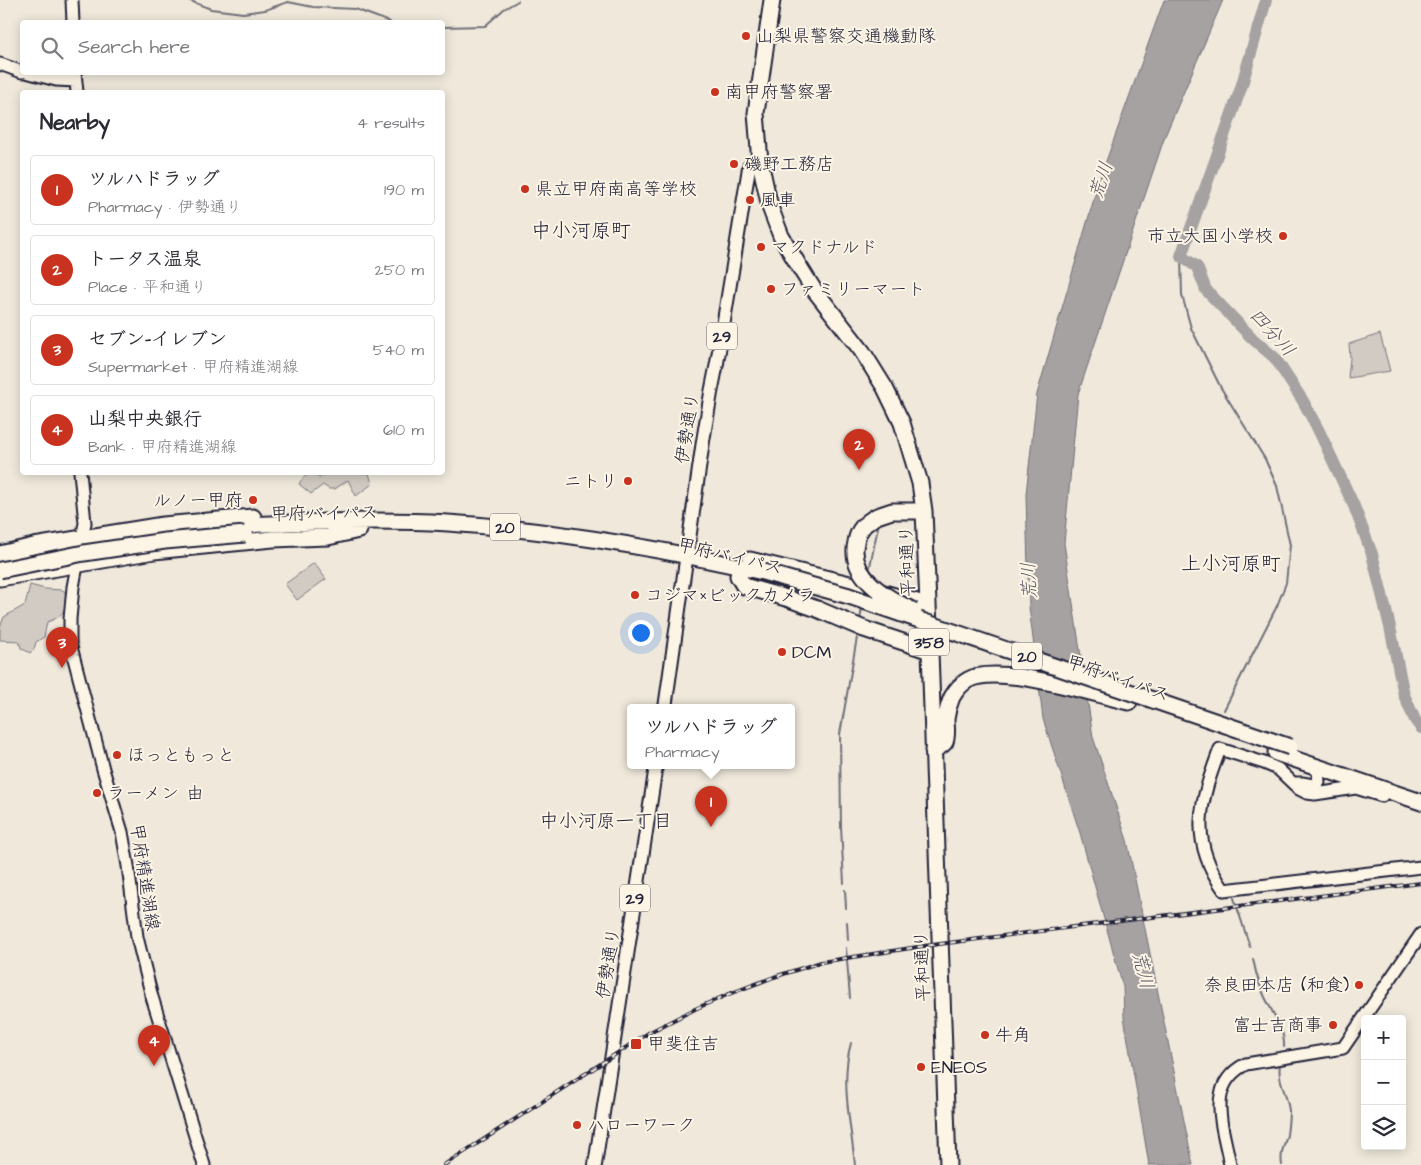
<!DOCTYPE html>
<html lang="en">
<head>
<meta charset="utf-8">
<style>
	:root { --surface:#fff; --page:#f7f7f7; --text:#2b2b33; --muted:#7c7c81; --line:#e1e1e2; --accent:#c8321e }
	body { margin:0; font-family:"Architects Daughter","Klee One",sans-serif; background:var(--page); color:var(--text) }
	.controls { position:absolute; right:15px; bottom:15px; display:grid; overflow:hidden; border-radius:5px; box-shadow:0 2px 12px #0003 }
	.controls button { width:45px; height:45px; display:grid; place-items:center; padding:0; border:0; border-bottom:1px solid var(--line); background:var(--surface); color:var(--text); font:25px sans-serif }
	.you { position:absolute; left:640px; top:632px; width:18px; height:18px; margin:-12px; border:4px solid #fff; border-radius:50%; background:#1a73e8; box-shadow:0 0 0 8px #1a73e833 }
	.badge { display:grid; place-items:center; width:32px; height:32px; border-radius:50%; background:var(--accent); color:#fff; font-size:16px; font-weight:700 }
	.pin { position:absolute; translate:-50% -41px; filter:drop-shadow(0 1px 2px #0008) }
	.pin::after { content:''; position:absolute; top:26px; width:18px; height:15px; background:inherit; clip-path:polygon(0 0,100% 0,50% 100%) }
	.popup { position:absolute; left:627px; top:704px; width:168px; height:65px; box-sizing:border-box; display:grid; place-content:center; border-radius:5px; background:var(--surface); filter:drop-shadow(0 1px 4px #0005); font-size:16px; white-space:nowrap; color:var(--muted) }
	.popup b { font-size:19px; color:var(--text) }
	.popup::after { content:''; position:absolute; left:50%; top:100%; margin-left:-10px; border:10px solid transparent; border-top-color:var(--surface) }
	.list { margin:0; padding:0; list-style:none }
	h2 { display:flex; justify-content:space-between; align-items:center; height:65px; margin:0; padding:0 20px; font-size:21px }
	h2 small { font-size:16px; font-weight:400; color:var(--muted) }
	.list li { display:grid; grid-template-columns:32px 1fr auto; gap:15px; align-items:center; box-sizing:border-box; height:70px; margin:0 10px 10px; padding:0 10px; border:1px solid var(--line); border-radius:5px }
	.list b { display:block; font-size:19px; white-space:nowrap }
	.list p { margin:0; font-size:16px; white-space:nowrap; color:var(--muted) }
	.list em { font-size:16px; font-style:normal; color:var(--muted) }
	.icon { flex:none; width:28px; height:28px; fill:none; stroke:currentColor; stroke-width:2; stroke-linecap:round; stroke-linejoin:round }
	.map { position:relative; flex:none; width:1421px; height:1165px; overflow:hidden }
	.search { position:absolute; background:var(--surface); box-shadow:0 2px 12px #0003; left:20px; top:20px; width:425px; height:55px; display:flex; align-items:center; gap:12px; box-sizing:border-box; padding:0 18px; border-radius:5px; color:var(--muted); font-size:19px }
	.panel { position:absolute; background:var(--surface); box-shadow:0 2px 12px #0003; left:20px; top:90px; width:425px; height:385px; border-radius:5px }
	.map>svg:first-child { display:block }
	.green { fill:#d1cbc3; stroke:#7a767f }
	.water { fill:#a6a2a2; stroke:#716f79 }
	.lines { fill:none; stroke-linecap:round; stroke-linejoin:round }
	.stream { stroke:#716f79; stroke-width:2 }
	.river { stroke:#a6a2a2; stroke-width:12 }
	.secondary-casing { stroke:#22223b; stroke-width:15 }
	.primary-casing { stroke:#22223b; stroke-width:16 }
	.highway-casing { stroke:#22223b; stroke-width:19 }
	.secondary { stroke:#fcf5e5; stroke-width:11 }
	.primary { stroke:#fcf5e5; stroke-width:12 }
	.highway { stroke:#fcf5e5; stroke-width:15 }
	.rail-casing { stroke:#22223b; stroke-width:4 }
	.rail { stroke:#fcf5e5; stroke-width:2; stroke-dasharray:5.5; stroke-linecap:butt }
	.highway-bridge-casing { stroke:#22223b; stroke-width:19; stroke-linecap:butt }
	.highway-bridge { stroke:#fcf5e5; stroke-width:15 }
	.poi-dot { fill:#c8321e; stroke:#fcf5e5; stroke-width:2 }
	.labels { text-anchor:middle; stroke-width:4; stroke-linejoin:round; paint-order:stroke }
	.shield { fill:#fcf5e5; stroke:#63616e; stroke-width:1 }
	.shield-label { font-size:16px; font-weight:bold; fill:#22223b }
	.poi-label { font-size:18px; fill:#22223b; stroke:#fcf5e5; text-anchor:start }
	.street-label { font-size:18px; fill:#22223b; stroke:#fcf5e5 }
	.water-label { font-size:19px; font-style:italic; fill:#575564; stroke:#fcf5e5 }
	.neighbourhood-label { font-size:19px; fill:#22223b; stroke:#fcf5e5 }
	.quarter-label { font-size:20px; fill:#22223b; stroke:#fcf5e5 }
</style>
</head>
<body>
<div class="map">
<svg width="1421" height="1165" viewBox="0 0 1421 1165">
	<rect width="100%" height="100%" fill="#efe8db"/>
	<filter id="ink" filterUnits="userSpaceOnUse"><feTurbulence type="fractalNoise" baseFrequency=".02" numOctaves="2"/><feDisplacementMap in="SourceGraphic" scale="10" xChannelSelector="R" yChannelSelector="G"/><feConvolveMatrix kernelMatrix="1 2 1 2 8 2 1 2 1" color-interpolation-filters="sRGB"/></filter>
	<g filter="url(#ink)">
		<path class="green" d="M1380,334l10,37 -42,7 2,-20 -1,-14z
			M369,473l3,11 -16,12 -8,-16 -13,9h-6l-6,-4 -12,9 -12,-10c3,-6 8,-10 15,-11l5,5 10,-5z
			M314,563l12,16 -29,21 -12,-16z
			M30,585l15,4 18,1 5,7c-4,16 -6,20 -21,25l-3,15 -8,5 -2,7 -4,4 -9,-5 -2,-7 -19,-1v-13l4,-10 21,-12z"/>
		<path class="water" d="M1164,0h59l-58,136 -87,258 -14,149 29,194 34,103 66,325h-44l-25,-148 -1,-30 -43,-154 -37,-114 -14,-112 -3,-113 11,-100 63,-216z"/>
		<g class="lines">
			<path class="stream" d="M188,0l23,9 32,4 22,-3 23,-8 25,5 42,2 35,13
				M442,27l43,-1 19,-17 14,-8
				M1181,256l1,39 9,33 30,60 44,71 12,27 13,59 -4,38 -9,23 -53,104
				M869,571l10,-49
				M860,620l2,-12
				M844,883l-3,-56 -1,-93 18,-102
				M845,890l1,18
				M1233,895l17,52
				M847,922l1,18
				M846,948l4,50
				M1253,959c3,16 9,34 17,48 7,14 15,24 14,40
				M851,1043c-11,39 0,82 4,122
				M1280,1065c-3,15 8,31 9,46 0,8 -1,16 -2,24 -3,11 -7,18 -5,30"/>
			<path class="river" d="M1266,0l-25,88 -60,168 16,11 9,23 47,49 22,19 28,43 16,30 35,75 18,48 18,73 14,68 11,25 6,8"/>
			<g class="secondary-casing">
				<path id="secondary" d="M72,0l1,22
					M0,64l22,8
					M26,72l30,8 20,1
					M75,72l2,20
					M80,472l5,51 -12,64 -3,32v24l33,126 19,63 6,34 9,71 15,60 52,168
					M1293,783h9l11,2 6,-3 -1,-8 -3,-8
					M1382,796l-26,-8 -41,6 -8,-1 -8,-4 -21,-20 -14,-6 -44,-14c-20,53 -32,91 4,141l197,-23
					M1230,1165c-6,-36 -26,-80 16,-101l97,-16 78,-114"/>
			</g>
			<g class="primary-casing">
				<path id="primary" d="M665,708l38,-267 8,-48 6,-30 31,-189 1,-7 11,-5
					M595,1165l61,-399"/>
			</g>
			<g class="highway-casing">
				<path id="highway" d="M772,0l-16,113 4,49 10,45 11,29 21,35 10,16 50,64 23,37 17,35 18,60 4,28 6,140 18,514
					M877,516l15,-5h32
					M243,525c68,-3 136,-6 205,-2 106,7 211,25 315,49
					M0,554l34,-8 129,-21 90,-8
					M750,560l108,26 70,19
					M738,576l6,10 42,12 31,11 47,20 66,22
					M0,578l154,-27 119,-12 55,-2 31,-7
					M933,750c4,-2 10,-4 12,-8 3,-7 1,-16 1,-23 1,-8 3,-15 6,-22 4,-7 9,-13 16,-17 30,-17 126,14 161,22
					M1276,753l145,49"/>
			</g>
			<use href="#secondary" class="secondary"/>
			<use href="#primary" class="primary"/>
			<use href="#highway" class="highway"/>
			<g class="rail-casing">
				<path id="rail" d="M444,1165l206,-133 45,-23 34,-15 45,-17 47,-15 103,-16 497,-63"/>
			</g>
			<use href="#rail" class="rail"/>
			<g class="highway-bridge-casing">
				<path id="highway-bridge" d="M877,516c-12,7 -19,13 -21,26 -8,35 31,56 58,69
					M0,570l84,-17 81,-12 80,-7
					M763,572l86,24 441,151"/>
			</g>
			<use href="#highway-bridge" class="highway-bridge"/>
		</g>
	</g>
	<g class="poi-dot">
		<circle cx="746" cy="36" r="5"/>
		<circle cx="715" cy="92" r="5"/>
		<circle cx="734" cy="164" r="5"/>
		<circle cx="525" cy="189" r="5"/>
		<circle cx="750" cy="200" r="5"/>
		<circle cx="1283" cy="236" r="5"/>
		<circle cx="761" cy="247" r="5"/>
		<circle cx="771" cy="289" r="5"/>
		<circle cx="628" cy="481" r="5"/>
		<circle cx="253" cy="500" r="5"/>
		<circle cx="635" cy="595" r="5"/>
		<circle cx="782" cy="652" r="5"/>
		<circle cx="117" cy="755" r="5"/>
		<circle cx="97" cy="793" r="5"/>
		<circle cx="1359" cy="985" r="5"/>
		<circle cx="1333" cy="1025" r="5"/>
		<circle cx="985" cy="1035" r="5"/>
		<rect x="630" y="1038" width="12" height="12" rx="2.5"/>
		<circle cx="921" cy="1067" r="5"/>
		<circle cx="577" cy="1125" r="5"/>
	</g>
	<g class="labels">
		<g class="shield">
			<rect x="707" y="322.5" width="30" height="27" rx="4"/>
			<rect x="490" y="513.5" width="30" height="27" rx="4"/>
			<rect x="909" y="628.5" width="40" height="27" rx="4"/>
			<rect x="1012" y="642.5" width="30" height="27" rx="4"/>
			<rect x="620" y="884.5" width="30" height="27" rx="4"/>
		</g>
		<g class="shield-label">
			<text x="722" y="342">29</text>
			<text x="505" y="533">20</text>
			<text x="929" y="648">358</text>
			<text x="1027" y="662">20</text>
			<text x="635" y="904">29</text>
		</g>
		<g class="poi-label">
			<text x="756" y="42">山梨県警察交通機動隊</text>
			<text x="725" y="98">南甲府警察署</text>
			<text x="744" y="170">磯野工務店</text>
			<text x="535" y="195">県立甲府南高等学校</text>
			<text x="760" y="206">風車</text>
			<text x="1273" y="242" text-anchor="end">市立大国小学校</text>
			<text x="771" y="253">マクドナルド</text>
			<text x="781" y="295">ファミリーマート</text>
			<text x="618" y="487" text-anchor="end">ニトリ</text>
			<text x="243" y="506" text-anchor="end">ルノー甲府</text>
			<text x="645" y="601">コジマ×ビックカメラ</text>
			<text x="792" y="658">DCM</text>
			<text x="127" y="761">ほっともっと</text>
			<text x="107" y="799">ラーメン 由</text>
			<text x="1349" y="991" text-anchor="end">奈良田本店 (和食)</text>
			<text x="1323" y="1031" text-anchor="end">富士吉商事</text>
			<text x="995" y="1041">牛角</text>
			<text x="647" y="1050">甲斐住吉</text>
			<text x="931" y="1073">ENEOS</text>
			<text x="587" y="1131">ハローワーク</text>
		</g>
		<g class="street-label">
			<text transform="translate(687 428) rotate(-81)" y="6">伊勢通り</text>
			<text transform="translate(324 513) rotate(-1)" y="6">甲府バイパス</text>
			<text transform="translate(730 556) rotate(13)" y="6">甲府バイパス</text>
			<text transform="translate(907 561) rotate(-92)" y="6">平和通り</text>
			<text transform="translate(1118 678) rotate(19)" y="6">甲府バイパス</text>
			<text transform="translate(145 877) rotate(81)" y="6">甲府精進湖線</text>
			<text transform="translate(608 963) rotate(-81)" y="6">伊勢通り</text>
			<text transform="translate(922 966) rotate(-92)" y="6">平和通り</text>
		</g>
		<g class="water-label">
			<text transform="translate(1100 180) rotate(-72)" y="7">荒川</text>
			<text transform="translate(1273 332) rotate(48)" y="7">四分川</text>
			<text transform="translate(1028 581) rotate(-93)" y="7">荒川</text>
			<text transform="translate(1144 970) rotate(76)" y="7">荒川</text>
		</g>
		<g class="neighbourhood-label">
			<text x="606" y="827">中小河原一丁目</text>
		</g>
		<g class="quarter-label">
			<text x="581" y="237">中小河原町</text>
			<text x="1231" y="570">上小河原町</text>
		</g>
	</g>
</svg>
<div class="controls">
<button>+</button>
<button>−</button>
<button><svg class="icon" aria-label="layers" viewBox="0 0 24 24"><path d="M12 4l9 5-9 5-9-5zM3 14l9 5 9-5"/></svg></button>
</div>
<div class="you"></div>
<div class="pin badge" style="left:711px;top:827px">1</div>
<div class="popup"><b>ツルハドラッグ</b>Pharmacy</div>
<div class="pin badge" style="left:859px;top:470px">2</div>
<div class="pin badge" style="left:62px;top:668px">3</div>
<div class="pin badge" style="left:154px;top:1066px">4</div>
<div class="search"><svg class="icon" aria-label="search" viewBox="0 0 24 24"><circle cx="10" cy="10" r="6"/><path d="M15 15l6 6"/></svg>Search here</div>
<section class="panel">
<h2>Nearby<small>4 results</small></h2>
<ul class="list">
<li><span class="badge">1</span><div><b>ツルハドラッグ</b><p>Pharmacy · 伊勢通り</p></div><em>190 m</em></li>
<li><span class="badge">2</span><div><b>トータス温泉</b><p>Place · 平和通り</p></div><em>250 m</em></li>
<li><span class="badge">3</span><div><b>セブン-イレブン</b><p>Supermarket · 甲府精進湖線</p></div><em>540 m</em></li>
<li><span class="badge">4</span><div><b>山梨中央銀行</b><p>Bank · 甲府精進湖線</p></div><em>610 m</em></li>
</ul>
</section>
</div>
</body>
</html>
